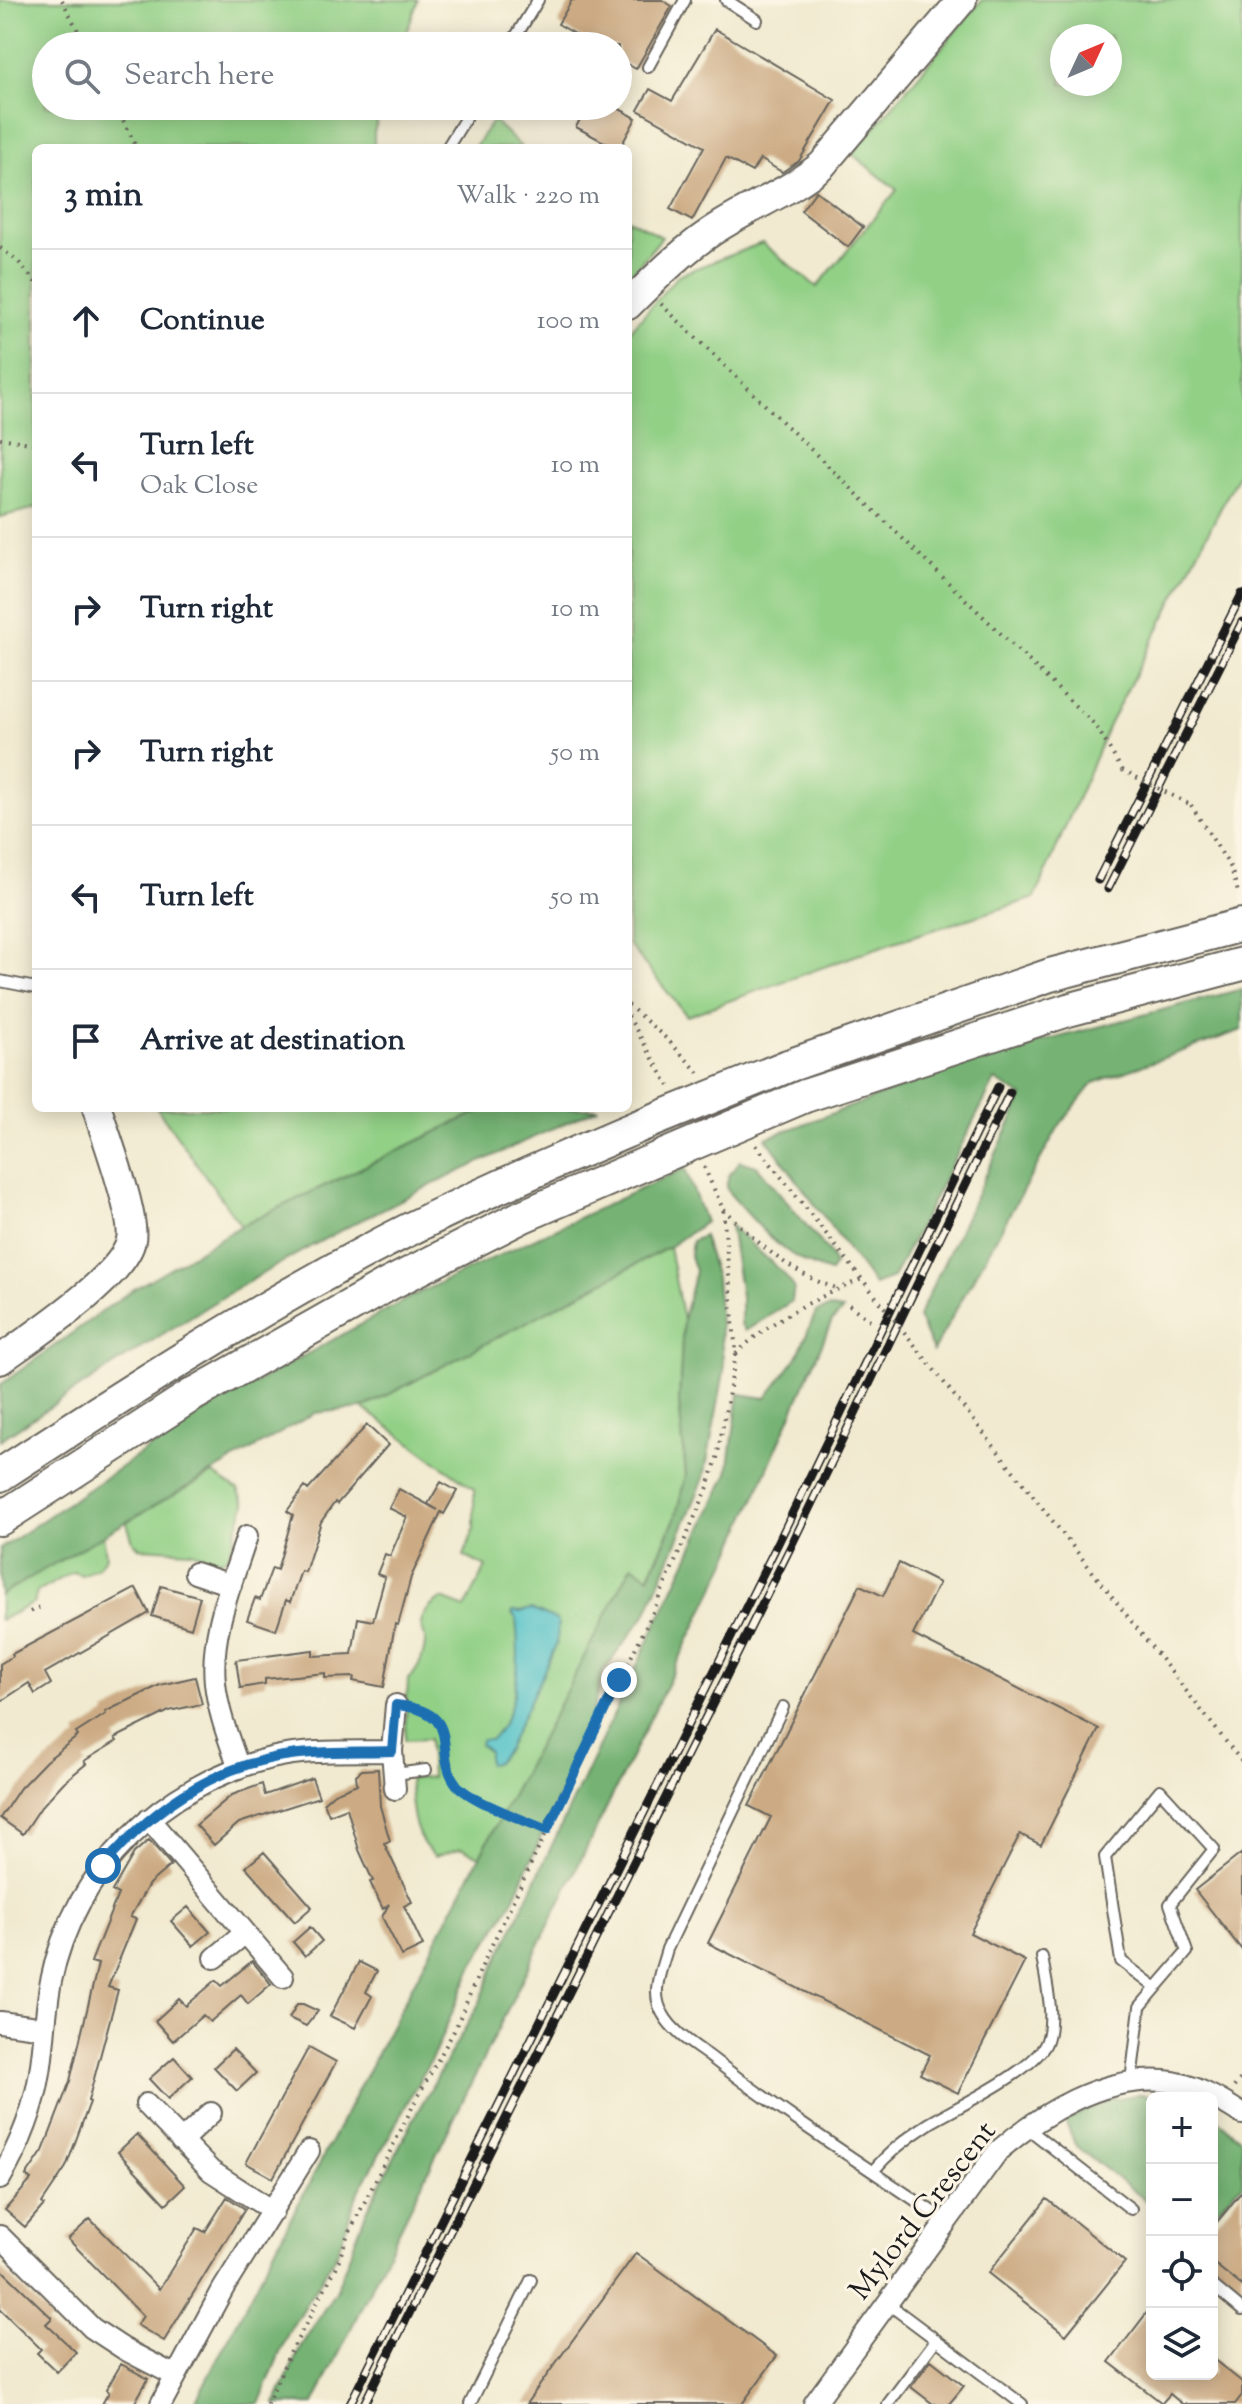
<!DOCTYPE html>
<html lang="en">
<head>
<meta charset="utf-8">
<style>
	:root { --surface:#fff; --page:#f2f2f3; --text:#1f2937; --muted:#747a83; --line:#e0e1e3 }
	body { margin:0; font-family:"Sorts Mill Goudy",serif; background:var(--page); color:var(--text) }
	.controls { position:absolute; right:24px; bottom:24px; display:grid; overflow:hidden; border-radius:12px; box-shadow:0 4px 20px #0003 }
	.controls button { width:72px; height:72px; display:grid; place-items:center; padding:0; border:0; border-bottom:2px solid var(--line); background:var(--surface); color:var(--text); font:40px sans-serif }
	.compass { position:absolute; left:1050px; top:24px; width:72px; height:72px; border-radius:50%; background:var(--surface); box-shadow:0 4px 20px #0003; rotate:46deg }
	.stop { position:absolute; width:24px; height:24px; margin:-18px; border:6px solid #1f6fb2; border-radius:50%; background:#fff }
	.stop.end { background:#1f6fb2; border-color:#fff; box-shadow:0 2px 8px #0008 }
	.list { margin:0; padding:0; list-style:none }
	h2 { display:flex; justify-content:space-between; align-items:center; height:104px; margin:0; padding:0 32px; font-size:34px }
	h2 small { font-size:26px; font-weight:400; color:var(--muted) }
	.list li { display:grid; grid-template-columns:52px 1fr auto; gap:24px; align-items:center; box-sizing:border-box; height:144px; padding:0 32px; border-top:2px solid var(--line) }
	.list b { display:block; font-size:30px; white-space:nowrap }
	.list p { margin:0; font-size:26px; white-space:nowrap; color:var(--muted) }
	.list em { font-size:26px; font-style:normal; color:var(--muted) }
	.icon { flex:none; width:44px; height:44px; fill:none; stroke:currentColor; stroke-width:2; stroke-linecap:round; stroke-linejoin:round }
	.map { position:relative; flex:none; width:1242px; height:2404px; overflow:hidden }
	.search { position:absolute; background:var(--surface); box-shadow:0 4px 20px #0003; left:32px; top:32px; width:600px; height:88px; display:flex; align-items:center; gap:20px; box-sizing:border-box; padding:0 28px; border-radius:44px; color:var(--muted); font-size:30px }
	.panel { position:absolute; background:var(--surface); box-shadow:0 4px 20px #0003; left:32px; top:144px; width:600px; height:968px; border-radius:12px }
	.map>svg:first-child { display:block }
	.green { fill:#92d086; stroke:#577651; stroke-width:2; fill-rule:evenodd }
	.forest { fill:#75b273; stroke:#486748; stroke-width:2 }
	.water { fill:#54c2c8; stroke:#386f72; stroke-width:2 }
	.building { fill:#ccab84 }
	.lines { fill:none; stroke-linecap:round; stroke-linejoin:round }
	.service-casing { stroke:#67645b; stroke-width:14 }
	.minor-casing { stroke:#67645b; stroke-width:24 }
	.secondary-casing { stroke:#67645b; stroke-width:32 }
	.primary-casing { stroke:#67645b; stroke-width:36 }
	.path { stroke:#67645b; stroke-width:4; stroke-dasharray:2 6; stroke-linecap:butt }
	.service { stroke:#fff; stroke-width:10 }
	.minor { stroke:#fff; stroke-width:20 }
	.secondary { stroke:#fff; stroke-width:28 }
	.primary { stroke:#fff; stroke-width:32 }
	.rail-casing { stroke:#1c1c1c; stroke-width:9 }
	.rail { stroke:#fcf5e5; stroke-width:6; stroke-dasharray:18; stroke-linecap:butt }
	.primary-bridge-casing { stroke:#67645b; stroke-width:36; stroke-linecap:butt }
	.path-bridge { stroke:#67645b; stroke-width:4; stroke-dasharray:2 6; stroke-linecap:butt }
	.primary-bridge { stroke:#fff; stroke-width:32 }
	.route { stroke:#1f6fb2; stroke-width:10 }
	.labels { text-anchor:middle; stroke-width:6; stroke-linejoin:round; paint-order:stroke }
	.street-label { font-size:30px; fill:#1c1c1c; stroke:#fcf5e5 }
</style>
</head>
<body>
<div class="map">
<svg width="1242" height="2404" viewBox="0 0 1242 2404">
	<rect width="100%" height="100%" fill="#fcf5e5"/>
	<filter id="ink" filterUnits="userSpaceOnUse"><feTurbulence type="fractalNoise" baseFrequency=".0125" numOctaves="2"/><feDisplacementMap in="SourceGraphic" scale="16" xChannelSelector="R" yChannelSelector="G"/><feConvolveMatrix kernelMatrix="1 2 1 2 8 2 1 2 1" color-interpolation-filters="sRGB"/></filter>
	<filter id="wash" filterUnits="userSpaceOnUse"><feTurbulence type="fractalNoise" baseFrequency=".006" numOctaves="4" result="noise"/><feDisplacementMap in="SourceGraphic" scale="32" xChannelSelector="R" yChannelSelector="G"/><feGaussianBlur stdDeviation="1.8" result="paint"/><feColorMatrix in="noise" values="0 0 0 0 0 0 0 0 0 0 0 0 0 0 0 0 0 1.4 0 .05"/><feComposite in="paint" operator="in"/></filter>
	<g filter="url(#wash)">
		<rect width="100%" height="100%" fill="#f1ead0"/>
		<path class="green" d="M0,0h418l-16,46h-356v60h336l-8,26v16h-338v360l-36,9z
			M982,0h260v467l-133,258 -74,173 -147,46 -201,72 -59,-72v-611l50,-58 84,-32 55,44 80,-97 -45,-36zM1062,36h48v48h-48z
			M493,120l29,28h-48z
			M628,219l34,18 -34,41z
			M157,1108h329l-245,118z
			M669,1247l14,73 -4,83 7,72 -11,44 -27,58 -16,-11 -152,290 -18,-8 -27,8c-23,-17 -23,-49 -26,-77l22,-2 -2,-38 -24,1 3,-61c11,-8 18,-28 17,-42 -1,-1 -4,-12 -4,-13 1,-11 12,-21 21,-25l23,9 21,-41 -22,-11 10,-27v-40l-111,-81z
			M213,1474l25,16 7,14 -17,52 -7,5 -30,-10 -51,-3 -7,-6 -7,-22z
			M103,1534l3,22 -8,11 -16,8 -9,-3 -36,20 -3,11 -34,17v-25z"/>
		<path class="forest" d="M1242,989v41l-149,53 -34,43 -126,225 -15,-34 105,-220 -28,-17 -102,198 -19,7 -108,-147 221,-82z
			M486,1108h112c-112,51 -225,102 -331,163 -92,53 -179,111 -267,169v-55l129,-93 112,-66z
			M740,1161l17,5 71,85 7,14 -5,7c-48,-14 -68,-43 -100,-78l-4,-7 3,-12z
			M685,1168l20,54 -36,25 -306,161 -48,5 -315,182v-46l192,-130 106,-60 114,-63z
			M730,1225l53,48 11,14 -2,14 -47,30 -4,-7v-28z
			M703,1236l13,42 8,94 -20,106 -57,134 -44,60 -14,55 -76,174 -40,64 -38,87 -78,143 -20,58 -49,80 -29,71h-65l438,-839 17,12 26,-58 11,-44 -7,-72 4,-83 12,-49 -5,-15 2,-15z
			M829,1308l14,2 -11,11 -106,243 -412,840h-39l26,-58 35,-56 29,-75 51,-101 64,-112 12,-30 236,-499 11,-79 27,4 31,-41 19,-45z
			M1140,2094l35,4h-23v107l-76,-59 -11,-25 43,-21z
			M1212,2115l30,25v46l-6,3 -24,27z"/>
		<path class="water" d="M531,1609l27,12 -1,22 -49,105 -11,14 -7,2 -2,-2v-11l-8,-6 1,-5h10c30,-29 29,-83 25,-122l-4,-4 2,-3 6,1z"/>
		<g id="blocks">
			<path class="building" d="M572,0h90l10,6 -36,63 -18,-10v-13h-22l-38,-22z
				M715,29l120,71 -36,61 -17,11 -22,-13 -8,13 -26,-14 -34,63 -22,-12 34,-62 -66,-37 12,-21 22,12z
				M587,106h27l22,12 -16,30h-5l-39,-21z
				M816,191l47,36 -15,20 -47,-36z
				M367,1425l21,20 -51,59 -2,-2 -14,20 -16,50 -4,-1 -11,31 -4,-2 -10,30 -29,-10 8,-22 5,2 12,-32 5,2 16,-55 -6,-4 18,-24 3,3z
				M441,1482l16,9 -13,23 -3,-2 -30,65 -13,48 -3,-1 -11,63 -31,-6 1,-4 -29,1v-5l-60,6v5l-25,4 -4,-28 77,-10v6l39,-2 6,-36 15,3 12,-44 -8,-3 8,-20 5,2 17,-39 -18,-9 10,-19 39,21 -10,-6z
				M899,1563l40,20 -26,52 186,94 -58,116 -21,-11 -50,99 55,28 -67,132 -38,-19 10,-19 -222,-112 63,-126 -22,-11 111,-221 23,11z
				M161,1586l39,11 -9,31 -39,-12z
				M136,1588l13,25 -104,60 6,11 -16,10 -6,-11 -29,19v-38l13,-8 -1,-2z
				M195,1677l7,27 -33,7 -54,27 2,3 -33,20 2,3 -22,18 -23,25 -18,27 -23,-16 20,-30 26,-27 32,-25 -2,-3 30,-19 -1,-2 55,-27z
				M378,1769l2,37 10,35 -6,2 28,59 -8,4 19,40 -21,10 -20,-39 7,-13 -6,5 -13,-27 3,-1 -14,-31 -12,-42 -18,7 -5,-13 10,-9 23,-9 -1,-9 6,-5z
				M312,1778l7,19 -80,26 -25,22 -18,-20 36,-30 30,-11 3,11z
				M149,1840l22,25 -22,19 -19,33 6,2 -28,68 10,3 -30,111 2,1 -24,65 -24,36 2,2 -19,22 -20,-17 26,-30 -5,-4 17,-25 27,-70 28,-117 -7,-2 27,-68 -6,-3 22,-38z
				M264,1852l48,55 -17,15 -49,-55z
				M1242,1853v97l-47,-60z
				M188,1907l22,25 -17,14 -22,-25z
				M310,1927l12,14 -17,15 -12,-14z
				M252,1961l19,23 -23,20 -7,-9 -31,27 -7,-7 -30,26 -18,-20 24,-22 7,7 30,-26 6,6z
				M359,1962l18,9 -11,21 6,4 -17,32 -25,-12z
				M297,2004h6l15,7 -12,15 -17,-8z
				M309,2047l27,15 -63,116 -27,-15z
				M233,2049l23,24 -19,18 -23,-24z
				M174,2057l18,20 -24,22 -19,-20z
				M137,2134l48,52 -19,18 -48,-52z
				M1242,2191v95l-30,-24v-34z
				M227,2197l18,12 -81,132 -27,-16 6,-9 -75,-77 22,-20 69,70 38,-61 8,4z
				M1047,2199l78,63 -59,73 -78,-62z
				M636,2253l141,103 -35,48h-216z
				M0,2268l52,50 -6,6 30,28 -19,20 -20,-19 4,-4 -41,-40z
				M1152,2306v68h60v-16l30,24v13l-7,9h-53l-12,-10 -8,9 -53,-41z
				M931,2360l33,26 -15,18h-16l-22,-17z
				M121,2364l27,15 -14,25h-32l7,-12 -3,-2z"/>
		</g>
	</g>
	<g filter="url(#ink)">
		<use href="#blocks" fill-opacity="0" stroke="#67645b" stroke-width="2"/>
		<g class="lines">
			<g class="service-casing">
				<path id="service" d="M726,0l31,20
					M510,46l28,-46
					M648,67l37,-67
					M447,148l26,-42
					M0,981l36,7
					M783,1707l-116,242c-6,22 -17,44 -4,65 10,19 33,32 50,45 75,58 155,109 233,162
					M395,1774l31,-4
					M1131,2081l9,-74 16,-19 -35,-27 -16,-104 55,-67 54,59 -44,55 17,48 -31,36
					M1026,2127l105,82
					M873,2171c16,-19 35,-34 57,-48 27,-16 104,-52 116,-80 10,-25 0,-60 -4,-86
					M1212,2285l30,25
					M887,2303l135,101
					M470,2404l61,-124
					M888,2404l48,-64"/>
			</g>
			<g class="minor-casing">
				<path id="minor" d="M195,1573l36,12
					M239,1768c-10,-28 -21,-56 -24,-85 -5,-51 17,-100 32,-147
					M395,1789l-3,-38 4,-46
					M149,1819l134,158
					M215,1958l30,-25
					M0,2022l44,6
					M146,2104l65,67 62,40
					M181,2141l30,-28
					M0,2179c20,-34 34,-68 40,-107 5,-31 5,-61 11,-91 22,-110 112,-197 220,-223 39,-9 81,-6 121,-7
					M0,2236l92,92 32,21 52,27
					M161,2404l62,-115 86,-138
					M814,2404l184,-253c44,-38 104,-75 166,-70 28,2 55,18 78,33"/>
			</g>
			<g class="secondary-casing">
				<path id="secondary" d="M628,305c29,-29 59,-59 94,-80 34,-21 70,-35 100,-60l140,-165
					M0,1360c30,-22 125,-84 131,-120 5,-24 -26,-105 -34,-132"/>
			</g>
			<g class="primary-casing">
				<path id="primary" d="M788,1066l262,-91 192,-50
					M805,1096l263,-86 174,-46
					M0,1475c122,-79 244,-158 373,-227 85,-45 175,-83 264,-121
					M0,1519l189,-122 200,-113 134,-68 124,-53"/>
			</g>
			<path class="path" d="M62,0l24,46
				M116,106l21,42
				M0,248l17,12 19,23
				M661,304l435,422 26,44
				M0,438l36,6
				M1191,805l40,63 7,24
				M628,1005l40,35 33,35
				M628,1016l41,70
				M756,1145l128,162
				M723,1209c33,32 67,65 113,79
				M849,1305l21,15
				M909,1338l333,424
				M736,1354c36,-36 79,-55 126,-75
				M30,1612l13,-7
				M416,1708c38,13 21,53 42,78 15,17 67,34 89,44
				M1234,2087l8,-10
				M267,2404l21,-47 48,-89 11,-31 71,-141 36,-65 32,-74 166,-343 56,-127 9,-29 19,-104 -13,-145 -19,-42"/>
			<use href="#service" class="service"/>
			<use href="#minor" class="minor"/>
			<use href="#secondary" class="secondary"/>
			<use href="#primary" class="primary"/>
			<g class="rail-casing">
				<path id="rail" d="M1098,880l144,-286
					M1108,889l134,-267
					M350,2404l429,-863 219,-454
					M364,2404l427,-858 219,-454"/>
			</g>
			<use href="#rail" class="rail"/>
			<g class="primary-bridge-casing">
				<path id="primary-bridge" d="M637,1127l151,-61
					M647,1163l158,-67"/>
			</g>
			<path class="path-bridge" d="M1122,770l69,35
				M884,1307l25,31"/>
			<use href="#primary-bridge" class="primary-bridge"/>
		</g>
	</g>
	<g class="lines" filter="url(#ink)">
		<path class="route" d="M103,1866c54,-63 124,-109 209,-113 27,-2 54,-1 80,-2l4,-46c71,7 35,48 61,80 15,17 68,35 90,45l72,-150"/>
	</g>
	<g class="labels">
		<g class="street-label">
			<text transform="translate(922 2210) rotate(-52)" y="10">Mylord Crescent</text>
		</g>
	</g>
</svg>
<div class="controls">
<button>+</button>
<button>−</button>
<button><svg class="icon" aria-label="locate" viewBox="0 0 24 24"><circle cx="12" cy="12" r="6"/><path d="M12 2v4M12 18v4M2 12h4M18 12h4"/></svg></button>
<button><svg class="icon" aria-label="layers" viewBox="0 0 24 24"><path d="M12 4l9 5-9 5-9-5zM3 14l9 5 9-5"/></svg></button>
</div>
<svg class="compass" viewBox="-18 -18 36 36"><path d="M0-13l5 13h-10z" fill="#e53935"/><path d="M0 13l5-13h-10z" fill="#747a83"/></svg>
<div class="stop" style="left:103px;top:1866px"></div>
<div class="stop end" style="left:619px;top:1680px"></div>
<div class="search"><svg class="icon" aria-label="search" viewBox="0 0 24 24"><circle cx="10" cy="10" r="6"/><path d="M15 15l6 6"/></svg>Search here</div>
<section class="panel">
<h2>3 min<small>Walk · 220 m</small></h2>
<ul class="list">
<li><svg class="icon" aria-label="ahead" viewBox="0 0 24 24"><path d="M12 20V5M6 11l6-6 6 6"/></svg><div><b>Continue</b></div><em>100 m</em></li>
<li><svg class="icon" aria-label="left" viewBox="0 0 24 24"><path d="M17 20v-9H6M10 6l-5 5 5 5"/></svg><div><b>Turn left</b><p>Oak Close</p></div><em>10 m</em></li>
<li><svg class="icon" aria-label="right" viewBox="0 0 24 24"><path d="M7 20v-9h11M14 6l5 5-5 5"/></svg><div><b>Turn right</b></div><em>10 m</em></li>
<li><svg class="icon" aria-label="right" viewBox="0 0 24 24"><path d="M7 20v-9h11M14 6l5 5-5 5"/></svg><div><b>Turn right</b></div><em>50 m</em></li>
<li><svg class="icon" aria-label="left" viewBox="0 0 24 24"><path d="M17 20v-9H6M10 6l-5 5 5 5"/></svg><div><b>Turn left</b></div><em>50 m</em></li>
<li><svg class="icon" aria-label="arrive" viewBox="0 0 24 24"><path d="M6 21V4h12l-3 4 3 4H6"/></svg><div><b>Arrive at destination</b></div></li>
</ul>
</section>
</div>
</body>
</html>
